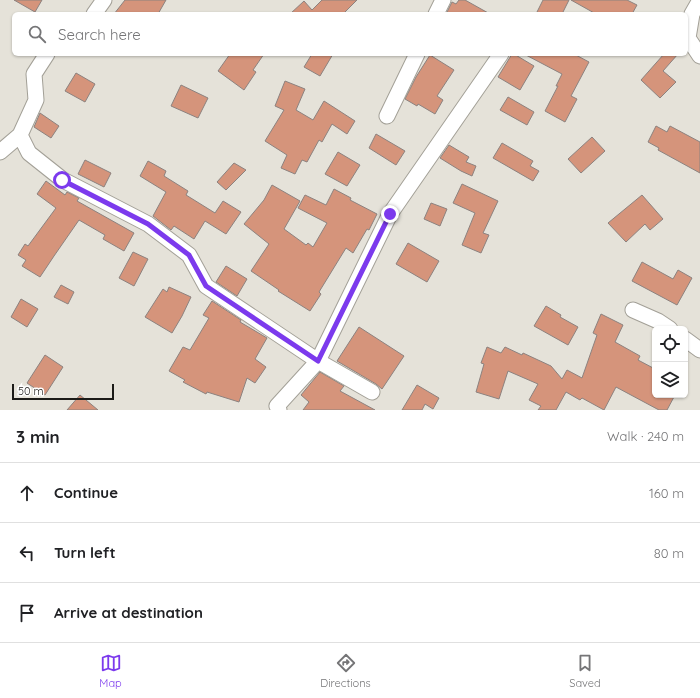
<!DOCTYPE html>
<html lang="en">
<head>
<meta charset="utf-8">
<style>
	:root { --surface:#fff; --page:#f2f2f2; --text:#202124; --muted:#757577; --line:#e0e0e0; --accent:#7c3aed }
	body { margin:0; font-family:Quicksand,sans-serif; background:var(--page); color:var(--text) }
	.controls { position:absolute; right:12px; bottom:12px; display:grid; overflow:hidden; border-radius:6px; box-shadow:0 1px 3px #0004 }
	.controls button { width:36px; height:36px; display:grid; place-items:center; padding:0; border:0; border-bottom:1px solid var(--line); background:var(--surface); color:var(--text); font:20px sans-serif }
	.scale { position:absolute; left:12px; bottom:10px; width:102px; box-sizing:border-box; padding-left:4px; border:2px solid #1c1b18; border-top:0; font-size:11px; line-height:14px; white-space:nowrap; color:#1c1b18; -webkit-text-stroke:3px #fff; paint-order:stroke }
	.stop { position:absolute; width:12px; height:12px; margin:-9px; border:3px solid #7c3aed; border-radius:50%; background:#fff }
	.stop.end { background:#7c3aed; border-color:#fff; box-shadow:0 1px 4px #0008 }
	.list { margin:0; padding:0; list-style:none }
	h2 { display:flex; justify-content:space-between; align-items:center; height:52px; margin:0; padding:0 16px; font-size:17px }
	h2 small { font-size:13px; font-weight:400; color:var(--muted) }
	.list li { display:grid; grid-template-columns:26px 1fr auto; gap:12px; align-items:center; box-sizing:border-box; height:60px; padding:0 16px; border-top:1px solid var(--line) }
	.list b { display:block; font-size:15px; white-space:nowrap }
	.list em { font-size:13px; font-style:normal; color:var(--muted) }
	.icon { flex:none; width:22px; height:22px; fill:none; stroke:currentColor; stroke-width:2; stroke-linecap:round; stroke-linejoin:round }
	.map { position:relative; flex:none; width:700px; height:410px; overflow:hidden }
	.search { position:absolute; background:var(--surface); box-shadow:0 1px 3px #0004; left:12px; right:12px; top:12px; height:44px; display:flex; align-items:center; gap:10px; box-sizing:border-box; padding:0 14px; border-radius:6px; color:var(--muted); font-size:15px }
	.sheet { height:232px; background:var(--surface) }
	nav { display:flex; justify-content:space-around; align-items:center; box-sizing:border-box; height:56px; border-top:1px solid var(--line); background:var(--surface); font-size:11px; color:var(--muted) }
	nav a { display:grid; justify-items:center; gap:2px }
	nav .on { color:var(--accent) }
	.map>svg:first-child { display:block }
	.building { fill:#d5947b; stroke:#8c827f }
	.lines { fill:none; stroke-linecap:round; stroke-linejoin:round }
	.minor-casing { stroke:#a3a097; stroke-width:17 }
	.minor { stroke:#fff; stroke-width:15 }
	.route { stroke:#7c3aed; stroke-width:5 }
</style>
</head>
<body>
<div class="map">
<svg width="700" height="410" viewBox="0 0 700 410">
	<rect width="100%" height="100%" fill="#e5e2d9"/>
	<path class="building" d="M14,0h28l-7,12z
		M125,0h41l-8,14h-44z
		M322,0h35l-14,14h-53l14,-13 8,9z
		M459,0h6l25,14h-44l6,-12 4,2z
		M543,0h26l-7,14h-26z
		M571,0h56l10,5 -5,9h-36z
		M230,54h34l-11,16 3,2 -12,18 -26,-19z
		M312,54h21l-13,22 -16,-9z
		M512,54h2l20,12 -14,24 -22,-13z
		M524,54h50l15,8 -18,34 6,3 -12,23 -20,-11 13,-25h-2l6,-12z
		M664,54h14l-15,17 13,11 -16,16 -19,-18z
		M430,55l24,15 -17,26 6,4 -8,14 -17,-10 -1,2 -12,-7 11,-22z
		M76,73l19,11 -10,18 -20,-11z
		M285,81l20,8 -9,21 17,10 11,-19 31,20 -8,13 -15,-10 -10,18 -3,-2 -12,22 -5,-2 -7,14 -14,-6 6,-13 -22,-14 19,-31 -9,-4z
		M181,85l27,13 -10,20 -27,-12z
		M508,97l26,15 -7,13 -27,-15z
		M40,113l19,13 -8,12 -17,-11z
		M656,126l11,6 3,-6 30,16v31l-42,-23 1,-2 -11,-6z
		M376,134l29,17 -9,14 -27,-17z
		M592,137l13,14 -24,22 -13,-14z
		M502,143l31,18 -3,5 9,5 -6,10 -40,-23z
		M449,145l20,12 -3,5 10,4 -4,10 -11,-5 -21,-13z
		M338,152l22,13 -13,21 -22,-12z
		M85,160l26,13 -7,14 -26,-13z
		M148,161l18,10 -2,5 24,15 -2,4 29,18 8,-12 18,11 -15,22 -21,-13 -11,18 -20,-13 -3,4 -18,-14 13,-24 -26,-16z
		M234,163l12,7 -20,20 -9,-8z
		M46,181l19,14 2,-3 12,6 -2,3 57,32 -10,18 -21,-12 2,-4 -26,-15 -25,36 -14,21 -18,-11 4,-6 -8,-5 7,-11 3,2 28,-38 -19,-14z
		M462,184l36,17 -15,32 6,2 -8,18 -19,-8 13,-32 -22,-10z
		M272,185l28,16 -16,28 22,16 2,-2 5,4 14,-24 -29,-15 7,-13 21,10 8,-16 17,9 -1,2 27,14 -8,16 -2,-1 -14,24 -7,-5 -27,44 2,2 -11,17 -32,-20 1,-1 -28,-19 18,-27 -25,-20 20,-24z
		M642,195l21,24 -13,11 -5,-6 -19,18 -18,-19z
		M431,203l16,6 -7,17 -16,-7z
		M408,243l31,18 -12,21 -31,-18z
		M133,252l15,7 -14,27 -15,-8z
		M642,262l31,17 5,-9 14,8 -15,27 -45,-24z
		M226,266l21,13 -10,17 -21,-14z
		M61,285l13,7 -6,12 -14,-7z
		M169,287l22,10 -9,19 -10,17 -27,-16 18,-28 4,3z
		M21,299l17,10 -11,18 -16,-10z
		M212,301l29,19 -1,2 27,16 -12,21 11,8 -11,16 -8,-5 -8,24 -32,-10 -1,2 -23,-12 2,-2 -16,-9 14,-24 7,3 19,-32 -6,-3z
		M546,306l15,9 -1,2 18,10 -10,18 -34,-19z
		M601,314l22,11 -8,17 25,14 -2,4 17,9v26h20l-8,15h-8l-43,-23 -12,23 -22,-12 -2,2 -14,-8 -10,18h-18l3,-4 -12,-6 9,-16 -30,-13 -9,28 -23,-7 8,-28 -3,-1 6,-16 14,6 4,-6 17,8 1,-2 28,13 11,13 5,-9 15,8 15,-43 -4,-2z
		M359,327l45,29 -22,33 -6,-5 -39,-23z
		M45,355l18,12 -18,28 -18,-12z
		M320,372l24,14 -4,5 35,19h-72l6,-8 -8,-7z
		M417,385l22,13 -6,11 -8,-5 -3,6h-20z
		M80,395l18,15h-31z"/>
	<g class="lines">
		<g class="minor-casing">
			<path id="minor" d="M700,0l-8,14 -4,24 12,18
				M94,14l10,-14
				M436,14l7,-14
				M387,116l30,-62
				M20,135l9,18 34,27 85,44 41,31 17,31 112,75 72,-147 111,-160
				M0,152l20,-17 16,-35 -2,-26 13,-20
				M633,310l25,11 12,8
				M685,339l15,11
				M279,410l-2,-4 41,-45 54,31"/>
		</g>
		<use href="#minor" class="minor"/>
	</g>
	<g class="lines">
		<path class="route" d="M62,180l86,44 41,31 17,31 112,75 72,-147"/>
	</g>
</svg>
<div class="controls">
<button><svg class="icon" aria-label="locate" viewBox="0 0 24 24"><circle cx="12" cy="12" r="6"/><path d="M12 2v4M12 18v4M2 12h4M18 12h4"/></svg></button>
<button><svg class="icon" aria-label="layers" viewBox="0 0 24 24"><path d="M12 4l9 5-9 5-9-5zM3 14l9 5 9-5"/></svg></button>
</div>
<div class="scale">50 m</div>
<div class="stop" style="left:62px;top:180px"></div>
<div class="stop end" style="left:390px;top:214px"></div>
<div class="search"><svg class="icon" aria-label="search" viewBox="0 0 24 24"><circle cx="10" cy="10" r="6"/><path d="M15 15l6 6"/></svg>Search here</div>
</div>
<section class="sheet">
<h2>3 min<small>Walk · 240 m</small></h2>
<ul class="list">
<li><svg class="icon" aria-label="ahead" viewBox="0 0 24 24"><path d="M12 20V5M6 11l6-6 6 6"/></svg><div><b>Continue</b></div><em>160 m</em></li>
<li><svg class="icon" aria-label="left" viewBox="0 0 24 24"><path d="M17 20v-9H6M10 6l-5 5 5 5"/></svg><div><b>Turn left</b></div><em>80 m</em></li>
<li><svg class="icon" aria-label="arrive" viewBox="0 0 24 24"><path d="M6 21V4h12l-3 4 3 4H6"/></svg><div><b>Arrive at destination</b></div></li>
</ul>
</section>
<nav>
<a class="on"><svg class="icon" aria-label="map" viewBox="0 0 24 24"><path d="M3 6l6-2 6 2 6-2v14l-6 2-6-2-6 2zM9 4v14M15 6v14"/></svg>Map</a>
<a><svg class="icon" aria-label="directions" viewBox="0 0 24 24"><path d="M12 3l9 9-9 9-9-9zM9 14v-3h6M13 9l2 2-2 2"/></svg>Directions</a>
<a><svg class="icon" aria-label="saved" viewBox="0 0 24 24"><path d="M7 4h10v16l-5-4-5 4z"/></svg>Saved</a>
</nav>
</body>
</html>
